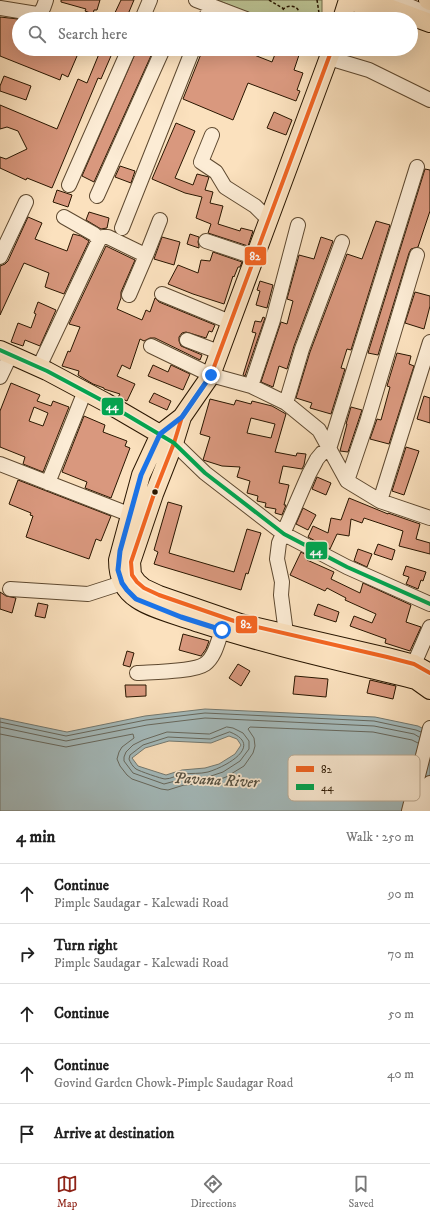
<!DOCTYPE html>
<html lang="en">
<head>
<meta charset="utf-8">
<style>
	:root { --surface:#fff; --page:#f2f2f2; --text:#222; --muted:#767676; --line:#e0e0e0; --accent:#8f2418 }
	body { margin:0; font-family:"IM FELL DW Pica",serif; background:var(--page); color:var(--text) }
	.stop { position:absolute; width:12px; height:12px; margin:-9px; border:3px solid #1a73e8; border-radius:50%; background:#fff }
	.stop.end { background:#1a73e8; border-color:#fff; box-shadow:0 1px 4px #0008 }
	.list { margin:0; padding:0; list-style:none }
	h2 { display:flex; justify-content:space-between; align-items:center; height:52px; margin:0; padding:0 16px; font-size:17px }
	h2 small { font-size:13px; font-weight:400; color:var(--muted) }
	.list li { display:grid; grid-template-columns:26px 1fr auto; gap:12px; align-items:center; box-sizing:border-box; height:60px; padding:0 16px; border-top:1px solid var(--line) }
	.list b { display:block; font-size:15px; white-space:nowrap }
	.list p { margin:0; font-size:13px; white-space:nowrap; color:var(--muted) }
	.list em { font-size:13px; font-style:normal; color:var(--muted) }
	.icon { flex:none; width:22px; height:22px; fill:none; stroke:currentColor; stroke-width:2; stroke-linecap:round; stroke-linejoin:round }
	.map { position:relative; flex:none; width:430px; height:811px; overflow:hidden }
	.search { position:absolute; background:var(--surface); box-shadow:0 4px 16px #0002; left:12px; right:12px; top:12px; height:44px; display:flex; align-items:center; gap:10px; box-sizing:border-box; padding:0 14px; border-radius:22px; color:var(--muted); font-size:15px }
	.sheet { height:352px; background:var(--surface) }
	nav { display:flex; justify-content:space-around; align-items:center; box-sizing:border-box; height:56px; border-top:1px solid var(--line); background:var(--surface); font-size:11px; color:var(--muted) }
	nav a { display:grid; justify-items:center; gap:2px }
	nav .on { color:var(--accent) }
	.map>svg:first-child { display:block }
	.green { fill:#bcc393; stroke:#726c4a }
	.water { fill:#a4bbbd; stroke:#737971; fill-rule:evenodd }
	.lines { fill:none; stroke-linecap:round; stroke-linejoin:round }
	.shore { stroke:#66685e; stroke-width:1 }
	.building { fill:#d9987e; stroke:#291600; fill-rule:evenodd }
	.minor-casing { stroke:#5e4930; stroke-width:16 }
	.major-casing { stroke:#291600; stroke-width:20 }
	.path { stroke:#291600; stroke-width:1.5; stroke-dasharray:3 2; stroke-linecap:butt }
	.minor { stroke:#fcecd5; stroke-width:14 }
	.major { stroke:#fbe1be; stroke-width:18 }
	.bus-1-casing { stroke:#fcecd5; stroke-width:7 }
	.bus-2-casing { stroke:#fcecd5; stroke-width:7 }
	.bus-1 { stroke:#f26522; stroke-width:4 }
	.bus-2 { stroke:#00a651; stroke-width:4 }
	.route { stroke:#1a73e8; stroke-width:5 }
	.bus-dot { fill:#291600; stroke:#fcecd5; stroke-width:1.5 }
	.labels { text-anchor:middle; stroke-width:3.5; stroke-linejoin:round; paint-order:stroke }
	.water-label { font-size:16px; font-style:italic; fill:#545042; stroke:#fcecd5 }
	.key { fill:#fcecd5; stroke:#bdac95; stroke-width:1 }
	.key-label { font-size:11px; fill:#291600 }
	.line-badge { stroke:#fcecd5; stroke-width:1.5 }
	.badge-label { font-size:11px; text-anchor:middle; font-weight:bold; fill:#fff }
</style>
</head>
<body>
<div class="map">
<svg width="430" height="811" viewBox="0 0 430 811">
	<rect width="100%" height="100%" fill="#fbe1be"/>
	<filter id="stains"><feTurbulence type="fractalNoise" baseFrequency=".005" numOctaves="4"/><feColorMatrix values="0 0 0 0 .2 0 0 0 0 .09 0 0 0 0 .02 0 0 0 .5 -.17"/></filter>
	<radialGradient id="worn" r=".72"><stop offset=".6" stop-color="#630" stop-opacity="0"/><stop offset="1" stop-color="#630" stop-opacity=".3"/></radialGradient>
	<path class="green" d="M217,0h105v19h-55l-18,-6z"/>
	<path class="water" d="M205,709l170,8 43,9 12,6v79h-430v-93l67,14 78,-16zM229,736l8,3 4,6 -6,9 -16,10 -14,4 -23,2 -16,5 -28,-9 -6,-8 13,-10 24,-7 42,2z"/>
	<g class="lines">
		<path class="shore" d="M0,722l66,14 80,-16 59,-7 169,8 42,9 5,2
			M0,727l66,14 81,-16 58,-7 169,8 40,8 5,3
			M227,727l6,1 10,5 6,8v8l-9,12 -17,11 -15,5 -25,2 -19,5 -31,-11 -9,-12v-4l2,-5 7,-7 10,-5 24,-8 42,2z
			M230,732c35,14 -5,35 -22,40 -8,2 -17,1 -25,2 -6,1 -12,5 -18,5 -3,0 -26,-8 -29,-10 -3,-2 -6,-7 -7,-10l1,-4 13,-10 25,-8 42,2z
			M0,734l66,13 67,-13 1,4 -12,9 -3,5 -2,7 3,7 7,9 5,4 29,10 7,1 16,-5 26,-2 16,-6 18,-11 9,-13 2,-7 -1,-8 -6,-9 2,-2 123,5 39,8 6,3"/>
	</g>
	<path class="building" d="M61,0h39l-3,10h-3l-1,4 -8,-3 1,-2 -25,-7z
		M121,0h13l-8,19h-14z
		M0,17l18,2 -4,10 5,2v18h61l-12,28 -6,-3 -2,6 -60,-24z
		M101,49h13l-13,30 -3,-1 -46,110 -25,-10 -1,2 -26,-12v-11l6,2 21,-10 -9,-18 -11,-4 -7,2v-24l57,24 21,-50 9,4z
		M137,49h17l-60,133 -12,-6z
		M203,49h36l33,13 5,-13h4l18,6 -5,15 9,3 -6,17 3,1 -4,10 -48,-18 -15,37 -50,-21z
		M4,76l27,10 -5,14 -26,-9v-5z
		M274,112l18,8 -6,15 -19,-7z
		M176,123l19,8 -20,47 18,7 4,-11 12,3 -4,13 8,2 -3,11 13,3 -5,18 22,7 1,-3 12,3 -5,15 -40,-13 3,-9 -15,-6 6,-21 -17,-4 -33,-14z
		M120,166l15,5 -4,12 -16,-6z
		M425,169l5,1v41l-12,36 -7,2 -2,4 -31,102 -10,-2z
		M57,190l15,5 -4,12 -15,-5z
		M89,212l20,6 -2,10 -6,1 -15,-9z
		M28,217l14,6 -7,16 32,12 6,-17 8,2 8,5 -25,53 -19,-7 4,-14 -25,-10 -24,52v-49l5,-2 3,-3z
		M376,221l14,4 -39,125 -4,-1 -6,19 4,1 -14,45 -21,-6 2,-5 -16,-5 14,-46 37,-98 15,5z
		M190,234l9,3 -1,5 1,4v2l-12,-4z
		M162,237l18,5 -6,23 -20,-6z
		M321,237l12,4 -39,105 -7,23 -8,-3 -6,21 -12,-5 20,-60 6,2 6,-23 -6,-2 12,-44 15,4z
		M106,246l29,14 -14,32v6l-4,11 25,11 4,-10 4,2 5,-14 4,4 56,23 -3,7 -3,-1 -3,7 -20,-6 -4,1 -3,4v4l2,5 21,9 -2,5 -45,-22h-5l-6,3 -4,-2 -10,30 -8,-4 -5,11 18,8 -8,17 -9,-4 2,-3 -16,-5v-1l-11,-4 -15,-9 1,-4 -17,-5 6,-15 2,1 10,-25 -11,-3z
		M213,252l29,10 -2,5h-2l-4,10 -1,-1 -9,28 -31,-10 -25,-10 10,-19 20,8 3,-13 9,1z
		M260,281l13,4 -6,23 -11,-3 4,-14 -3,-1z
		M415,292l15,4v10l-6,23 -19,-6z
		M38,302l18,8 -16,36 -15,-6 -2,6 -12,-4 7,-19 13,5 5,-14 -2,-1z
		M263,317l2,1 -20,58 -2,-1 13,-42 -4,-1 3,-11 6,1z
		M397,353l14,3 -2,8 5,2 -25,78 -19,-5 7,-20 4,1 9,-33 -3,-1z
		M153,365l15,7 3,-7 19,9 -7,16 -35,-14z
		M11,383l29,12 -3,6 14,5 2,-5 16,6 -26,65 -20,-8 2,-7 -25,-10v-36zM34,407l14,6 -5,13 -14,-5z
		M154,393l17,8 -4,9 -18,-8z
		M424,396l6,2v25l-13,-4z
		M210,399l24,6 2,-5 15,4 1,-3 20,5 14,8 -11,38 21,4 1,-3 9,1 -2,11 -2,4 -19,-3 -4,17 10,2 -5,20h2l-4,10 -7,-2 1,-4 -11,-2 1,-4 -9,-2 1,-5 -11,-3 3,-12 -13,-4 3,-10 -18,-1 -19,-6 7,-23 -10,-3zM251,418l24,6 -4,14 -24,-5z
		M351,407l11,3 -14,42 -8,-1 7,-27h-1z
		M84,416l21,9 -2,7 24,9 -2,5 5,2 -19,50 -26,-10 2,-6 -25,-10z
		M406,447l13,4 -15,44 -12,-4z
		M317,477l14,6 -5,12 -14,-6z
		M18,480l93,36 -10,25 -5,-2 -7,20 -63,-22 7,-21 -3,-1 1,-2 -22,-9z
		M349,498l39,16v-1l32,11 -4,15 14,4v11l-31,-8 4,-15 -39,-13 -2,5 -11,-4 -2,17 -12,-2 -7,15 -22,-12 5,-11 15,7 3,-15 10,2z
		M168,502l14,4 -13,47 65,19 13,-43 14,4 -13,41 -2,-1 -5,17 -87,-26 4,-12 -4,-2z
		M303,508l13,7 -8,15 -12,-6z
		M378,544l17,6 -3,10 -18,-6z
		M358,549l14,5 -5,13 -13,-6z
		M301,552l7,4 -1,4 27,12 -3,7 29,14 3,-10 48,22 -5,17 15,5 -11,24 -25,-8 1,-4 -36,-13 4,-10 18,7 4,-9 -31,-14 1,-2 -19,-10 -2,3 -35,-16z
		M406,566l20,6 -3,9 -2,-1 -3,9 -12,-5 3,-7 -6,-2z
		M0,592l6,4 10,2 -4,15 -12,-4z
		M38,603l10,2 -3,13 -10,-2z
		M318,604l21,8 -3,10 -22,-7z
		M183,634l26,7 -3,8 -5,7 -22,-6z
		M127,651l7,2 -4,14 -7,-2z
		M238,664l12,7 -9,15 -12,-8z
		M295,676l33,3 -2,18 -33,-3z
		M370,680l26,6 -3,13 -26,-6z
		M125,685h21v11l-20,1z"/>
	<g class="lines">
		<g class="minor-casing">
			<path id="minor" d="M196,0l50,19
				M395,0l29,12
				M0,8l37,6c6,-2 7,-8 9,-14
				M142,19l8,-19
				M205,19l6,-13
				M329,58l40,12 61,30
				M212,135l-11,27 15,10 9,15 30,19 13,13
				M69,185l60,-136
				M97,196l66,-147
				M64,217l30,17 5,6
				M122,228l71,-179
				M206,241l48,16
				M0,257l26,-55
				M162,294l68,28
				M129,295l18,-42
				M187,340l32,12
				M151,346l60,29 40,11 35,17 33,27 28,51 33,20 50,17
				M39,367l60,-127 4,-3h5l35,17 4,-1 13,-33
				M0,377l11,-23
				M251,386l22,-66 25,-95
				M286,403l16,-54 40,-107
				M174,443l31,30 79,61 63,33 83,37
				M0,464l131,51
				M347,481l20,-59 50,-167
				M48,483l37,-92
				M380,501l50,-159
				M10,589l78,5 34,-11
				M285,642l1,-9 -5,-38 1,-13 -5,-23 2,-16 30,-69 8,-15 5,-6 7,-4 88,-282
				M414,664l16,-37
				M137,673c15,-1 57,-1 68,-9 10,-7 13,-23 17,-34
				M409,811l21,-83
				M423,811l7,-28"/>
		</g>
		<g class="major-casing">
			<path id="major" d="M349,0l27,11
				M367,0l63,23
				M428,0l2,1
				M342,19l6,-19
				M332,49l-121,326 -29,42 -8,26 -20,51 -23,68 1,13 5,7 7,6 15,7 81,28 147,34 27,7 16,9
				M0,350l47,21 58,31 65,38
				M182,417l-22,17 -19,41 -23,85c0,16 5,30 19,39 14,10 45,18 62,24 71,23 144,39 217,57l14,10"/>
		</g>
		<path class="path" d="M269,0l15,9
			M317,0l2,13v6
			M286,19c-15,-17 24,-17 9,0"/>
		<use href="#minor" class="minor"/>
		<use href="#major" class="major"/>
		<g class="bus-1-casing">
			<path id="bus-1" d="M332,49l-121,326 -29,42 -8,26 -20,51 -23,68 1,13 5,7 7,6 15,7 81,28 147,34 27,7 16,9"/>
		</g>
		<g class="bus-2-casing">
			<path id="bus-2" d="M0,350l47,21 58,31 69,41 31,30 79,61 63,33 83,37"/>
		</g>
		<use href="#bus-1" class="bus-1"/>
		<use href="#bus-2" class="bus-2"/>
	</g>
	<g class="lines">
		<path class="route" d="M211,375l-29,42 -22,17 -19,41 -21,76 -2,19 4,13 5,7 9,9 45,18 41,13"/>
	</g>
	<circle class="bus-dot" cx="155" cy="492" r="3.5"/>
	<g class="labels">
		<g class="water-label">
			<text transform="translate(216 779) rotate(3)" y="6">Pavana River</text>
		</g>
	</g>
	<rect x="288" y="755" width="132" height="46" rx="6" class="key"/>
	<rect x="296" y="766" width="18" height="6" fill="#f26522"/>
	<rect x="296" y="784" width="18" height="6" fill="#00a651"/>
	<g class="key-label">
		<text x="321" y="773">82</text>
		<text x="321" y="791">44</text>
	</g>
	<g class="line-badge">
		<rect x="244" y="246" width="23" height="20" rx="4" fill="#f26522"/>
		<rect x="101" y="397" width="23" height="19" rx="4" fill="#00a651"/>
		<rect x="305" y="541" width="23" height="19" rx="4" fill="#00a651"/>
		<rect x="235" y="615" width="23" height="19" rx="4" fill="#f26522"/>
	</g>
	<g class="badge-label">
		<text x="255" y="260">82</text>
		<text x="112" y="410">44</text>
		<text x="316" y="555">44</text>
		<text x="246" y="628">82</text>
	</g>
	<rect width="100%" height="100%" filter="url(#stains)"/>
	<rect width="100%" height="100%" fill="url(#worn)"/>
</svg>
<div class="stop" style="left:222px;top:630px"></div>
<div class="stop end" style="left:211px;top:375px"></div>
<div class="search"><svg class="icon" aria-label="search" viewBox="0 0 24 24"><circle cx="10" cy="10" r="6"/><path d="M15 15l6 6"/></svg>Search here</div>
</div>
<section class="sheet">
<h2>4 min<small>Walk · 250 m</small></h2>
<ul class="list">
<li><svg class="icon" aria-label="ahead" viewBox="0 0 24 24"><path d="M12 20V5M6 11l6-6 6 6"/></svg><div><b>Continue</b><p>Pimple Saudagar - Kalewadi Road</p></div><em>90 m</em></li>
<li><svg class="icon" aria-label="right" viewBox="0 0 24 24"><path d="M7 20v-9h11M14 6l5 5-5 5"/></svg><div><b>Turn right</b><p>Pimple Saudagar - Kalewadi Road</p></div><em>70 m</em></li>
<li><svg class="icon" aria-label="ahead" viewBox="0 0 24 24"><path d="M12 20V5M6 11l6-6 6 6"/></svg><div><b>Continue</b></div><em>50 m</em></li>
<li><svg class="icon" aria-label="ahead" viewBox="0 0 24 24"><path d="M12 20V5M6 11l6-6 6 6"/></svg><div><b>Continue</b><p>Govind Garden Chowk-Pimple Saudagar Road</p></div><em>40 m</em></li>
<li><svg class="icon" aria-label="arrive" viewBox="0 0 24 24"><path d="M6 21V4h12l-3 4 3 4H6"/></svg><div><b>Arrive at destination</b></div></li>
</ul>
</section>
<nav>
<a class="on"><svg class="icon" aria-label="map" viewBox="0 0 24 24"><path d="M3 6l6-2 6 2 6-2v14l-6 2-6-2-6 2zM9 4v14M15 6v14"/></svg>Map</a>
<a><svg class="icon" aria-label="directions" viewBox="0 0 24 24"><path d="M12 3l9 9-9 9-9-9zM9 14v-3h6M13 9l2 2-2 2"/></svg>Directions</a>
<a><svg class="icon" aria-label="saved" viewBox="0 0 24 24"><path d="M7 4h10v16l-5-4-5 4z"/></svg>Saved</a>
</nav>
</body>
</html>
